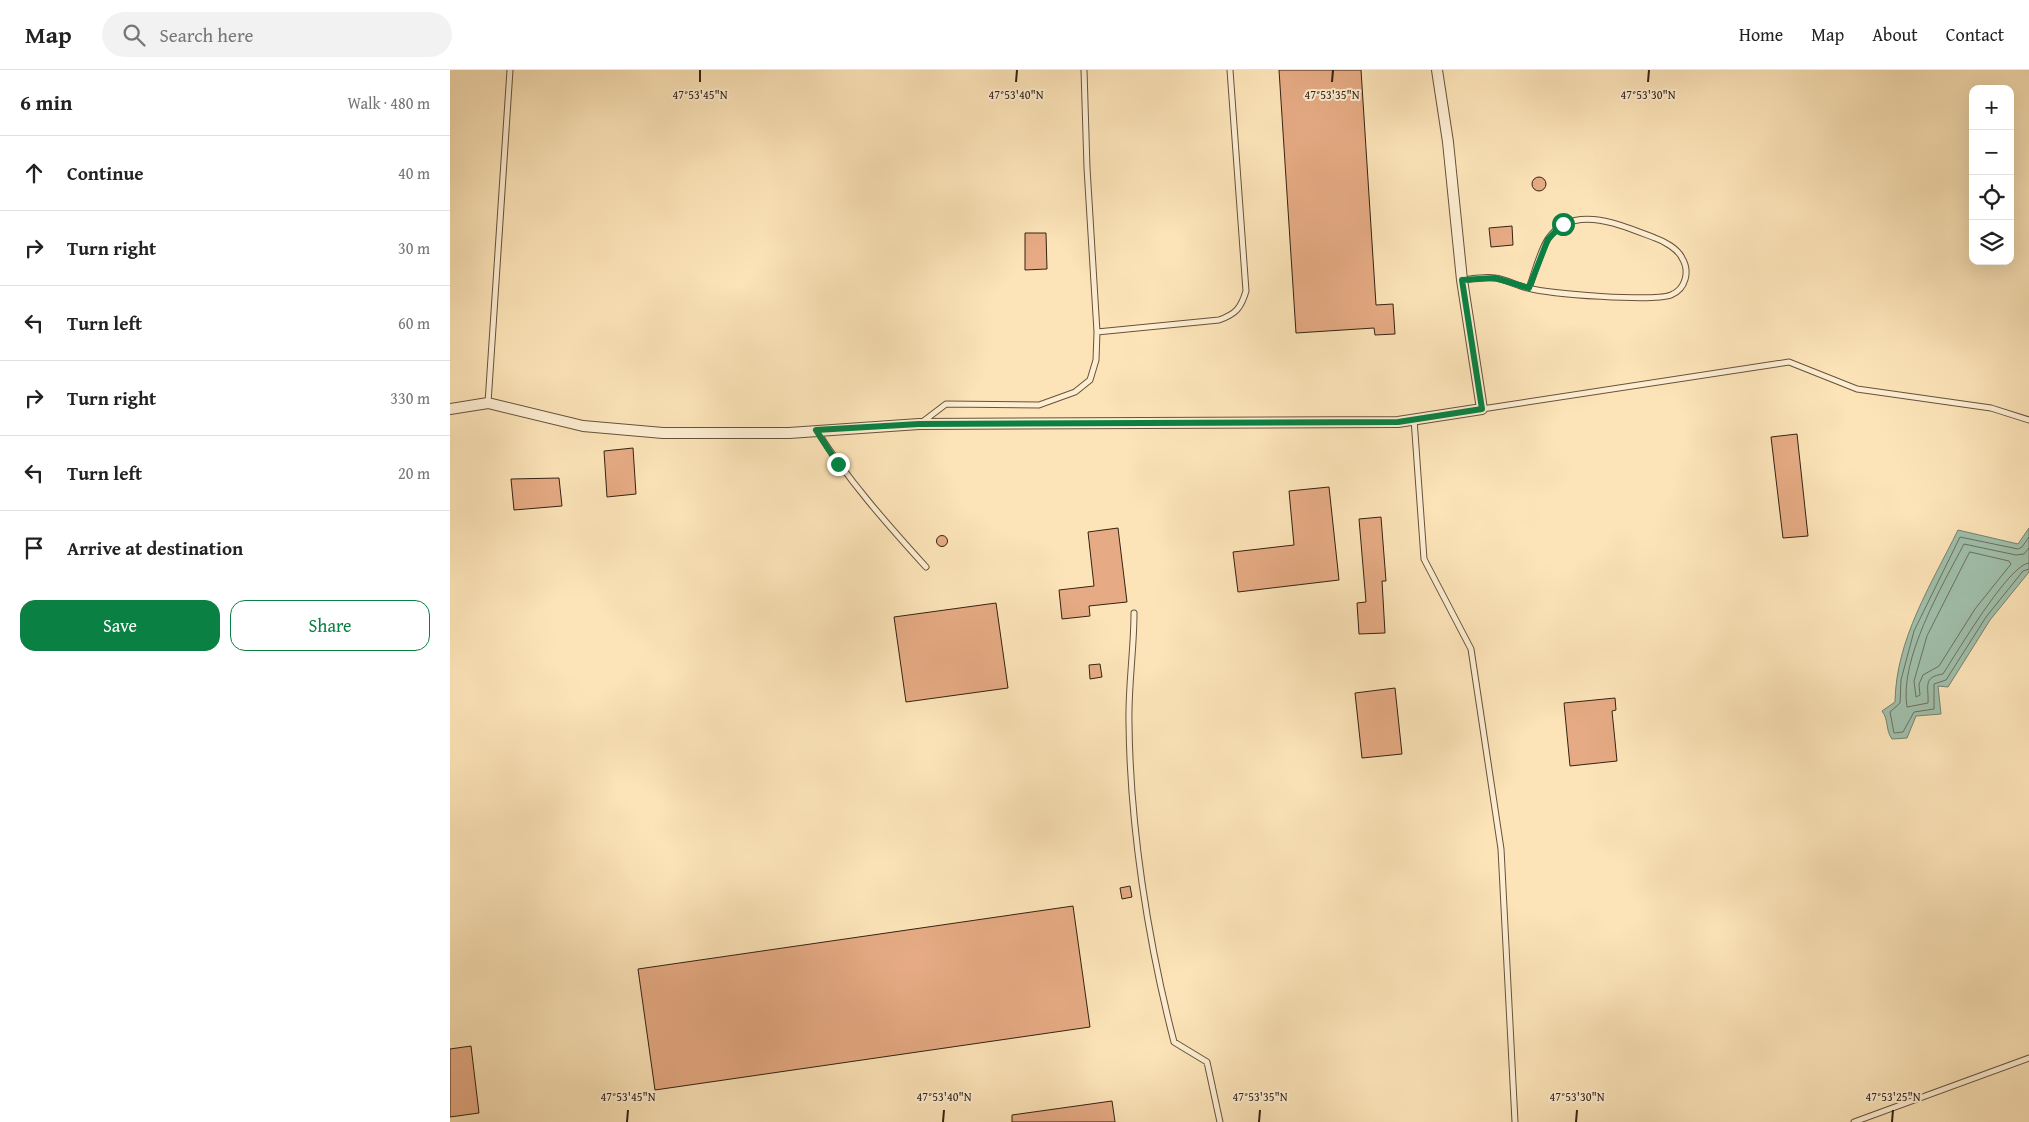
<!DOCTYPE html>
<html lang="en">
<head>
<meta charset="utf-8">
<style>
	:root { --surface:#fff; --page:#f2f2f2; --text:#222; --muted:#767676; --line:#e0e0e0; --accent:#0b8043 }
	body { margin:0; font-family:"Gentium Book Plus",serif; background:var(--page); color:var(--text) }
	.controls { position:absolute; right:15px; top:15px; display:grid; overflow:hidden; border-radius:10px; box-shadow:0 5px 20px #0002 }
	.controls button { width:45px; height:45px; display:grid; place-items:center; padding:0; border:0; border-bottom:1px solid var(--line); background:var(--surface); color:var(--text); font:25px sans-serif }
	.stop { position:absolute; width:15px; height:15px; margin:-11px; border:4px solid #0b8043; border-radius:50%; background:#fff }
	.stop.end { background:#0b8043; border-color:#fff; box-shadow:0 1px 5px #0008 }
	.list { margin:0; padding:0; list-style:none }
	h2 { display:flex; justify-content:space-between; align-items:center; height:65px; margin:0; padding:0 20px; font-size:21px }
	h2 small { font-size:16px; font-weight:400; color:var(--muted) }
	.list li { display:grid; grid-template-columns:32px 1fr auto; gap:15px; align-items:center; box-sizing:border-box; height:75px; padding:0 20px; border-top:1px solid var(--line) }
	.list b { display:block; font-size:19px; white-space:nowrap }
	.list em { font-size:16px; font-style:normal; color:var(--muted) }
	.actions { display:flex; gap:10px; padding:15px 20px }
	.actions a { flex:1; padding:11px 0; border:1px solid var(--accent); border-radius:15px; text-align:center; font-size:18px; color:var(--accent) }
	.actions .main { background:var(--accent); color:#fff }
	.icon { flex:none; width:28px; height:28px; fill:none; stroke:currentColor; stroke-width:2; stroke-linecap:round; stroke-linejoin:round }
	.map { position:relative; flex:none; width:1579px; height:1052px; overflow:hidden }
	header { display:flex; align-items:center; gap:30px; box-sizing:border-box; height:70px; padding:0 25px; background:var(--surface); border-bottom:1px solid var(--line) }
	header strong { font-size:24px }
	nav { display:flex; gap:28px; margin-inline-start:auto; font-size:18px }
	.search { width:350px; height:45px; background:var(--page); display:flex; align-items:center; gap:12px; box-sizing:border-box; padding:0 18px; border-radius:28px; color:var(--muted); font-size:19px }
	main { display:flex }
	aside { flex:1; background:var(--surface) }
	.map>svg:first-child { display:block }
	.water { fill:#a0bfab; stroke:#75806e }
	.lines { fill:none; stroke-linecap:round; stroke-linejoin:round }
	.shore { stroke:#6a705e; stroke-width:1 }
	.building { fill:#e6ab84; stroke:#342212 }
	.lane-casing { stroke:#66523c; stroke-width:7 }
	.street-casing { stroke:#66523c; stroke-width:12 }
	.lane { stroke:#fdedd1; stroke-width:5 }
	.street { stroke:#fdedd1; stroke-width:10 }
	.route { stroke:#0b8043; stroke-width:6 }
	.ticks { fill:none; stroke:#342212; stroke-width:2 }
	.ticks-label { font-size:12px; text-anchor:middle; fill:#342212; stroke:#fdedd1; stroke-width:4; stroke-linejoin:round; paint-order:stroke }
</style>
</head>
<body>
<header>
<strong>Map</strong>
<div class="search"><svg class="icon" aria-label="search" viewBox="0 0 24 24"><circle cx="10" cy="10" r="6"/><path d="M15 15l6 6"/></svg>Search here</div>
<nav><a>Home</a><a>Map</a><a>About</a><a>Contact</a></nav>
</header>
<main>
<aside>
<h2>6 min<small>Walk · 480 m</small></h2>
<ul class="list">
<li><svg class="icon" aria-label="ahead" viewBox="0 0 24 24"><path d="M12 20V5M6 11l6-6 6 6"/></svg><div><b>Continue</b></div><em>40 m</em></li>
<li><svg class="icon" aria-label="right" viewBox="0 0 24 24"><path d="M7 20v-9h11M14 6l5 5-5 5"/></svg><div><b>Turn right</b></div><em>30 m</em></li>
<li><svg class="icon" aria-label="left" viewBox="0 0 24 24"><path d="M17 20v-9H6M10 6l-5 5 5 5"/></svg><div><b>Turn left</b></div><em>60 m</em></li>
<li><svg class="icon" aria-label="right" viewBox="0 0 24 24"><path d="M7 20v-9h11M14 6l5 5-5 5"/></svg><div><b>Turn right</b></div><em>330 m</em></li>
<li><svg class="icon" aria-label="left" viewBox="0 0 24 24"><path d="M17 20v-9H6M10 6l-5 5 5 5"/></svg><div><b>Turn left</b></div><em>20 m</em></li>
<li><svg class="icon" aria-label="arrive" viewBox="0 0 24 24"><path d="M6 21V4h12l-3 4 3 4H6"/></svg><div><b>Arrive at destination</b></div></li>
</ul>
<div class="actions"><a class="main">Save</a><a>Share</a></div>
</aside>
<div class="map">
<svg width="1579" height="1052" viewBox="0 0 1579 1052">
	<rect width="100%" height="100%" fill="#fce4b8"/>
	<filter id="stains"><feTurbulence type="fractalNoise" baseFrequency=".004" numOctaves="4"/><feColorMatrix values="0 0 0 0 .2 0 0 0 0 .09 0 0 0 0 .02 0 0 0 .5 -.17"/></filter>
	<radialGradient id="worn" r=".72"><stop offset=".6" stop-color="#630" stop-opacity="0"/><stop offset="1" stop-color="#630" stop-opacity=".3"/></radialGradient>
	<path class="water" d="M1579,458v44l-39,48 -42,67 -10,-1 3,28 -25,2 -9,22 -15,1c-7,-10 -3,-19 -10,-28l13,-9c1,-63 36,-117 63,-172l60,14z"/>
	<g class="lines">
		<path class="shore" d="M1579,467l-7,10 -4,2 -58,-12 -46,94 -13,49 -1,23 -10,9 4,21 9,-1 11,-20 20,-3v-25l12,-4 40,-63 37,-46 6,-2
			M1579,478l-5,6 -8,1 -52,-11c-22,42 -65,115 -57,163l21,-4c1,-16 -6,-26 15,-29 13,-20 66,-110 86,-111
			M1520,482l39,9 2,3 -36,45 -36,57 -16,9 -4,9 1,11 -4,2 -2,-16 13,-45z"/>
	</g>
	<path class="building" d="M829,0h82l15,235 17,-1 2,30 -20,1 -1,-7 -78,5z
		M1082 114a7 7 0 1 1 14 0a7 7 0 1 1-14 0Z
		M1062,156l1,19 -22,2 -2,-19z
		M575,163h21l1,36 -22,1z
		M1347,364l11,102 -25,2 -12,-101z
		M183,378l3,46 -29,3 -3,-46z
		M109,408l3,28 -48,4 -3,-31z
		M879,417l10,93 -101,12 -5,-40 61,-7 -5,-54z
		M931,447l5,64h-4l3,52 -26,1 -2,-31 9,-1 -7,-83z
		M668,458l9,74 -38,4 1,10 -28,3 -3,-29 35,-4 -6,-54z
		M486.5 471a5.5 5.5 0 1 1 11 0a5.5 5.5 0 1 1-11 0Z
		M546,533l12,85 -102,14 -12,-85z
		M650,594l2,13 -12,2 -1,-14z
		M945,618l7,66 -40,4 -7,-65z
		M1165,628l1,12 -4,1 5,50 -47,5 -6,-63z
		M680,816l2,11 -10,2 -2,-11z
		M623,836l17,121 -435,63 -17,-121z
		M21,976l8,67 -29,4v-68z
		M662,1031l3,21h-103v-7z"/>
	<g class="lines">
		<g class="lane-casing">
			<path id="lane" d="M1012,210c10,-1 23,-4 33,-2 11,1 22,8 33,10 22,6 124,14 143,7 15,-6 19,-24 11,-37 -4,-9 -18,-17 -27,-20 -32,-12 -82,-36 -107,1 -9,14 -13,34 -19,49
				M647,262l122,-12c17,-6 22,-12 27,-29l-16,-221
				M38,333l22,-333
				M1032,339l307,-47 68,27 134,19 38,12
				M964,349l10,140 47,90 30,200 14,273
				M471,353l25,-19 93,1 36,-13 15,-12 6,-20 1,-28 -10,-164 -3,-98
				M367,361c31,49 70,93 109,136
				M684,543c0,37 -6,74 -5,110 1,103 19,219 45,319l33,20 13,60
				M1404,1052l175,-64"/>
		</g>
		<g class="street-casing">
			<path id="street" d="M0,339l38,-6 95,23 80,7h126l130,-9 479,-2 84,-13 -20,-129 -14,-138 -11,-72"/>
		</g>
		<use href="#lane" class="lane"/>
		<use href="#street" class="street"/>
	</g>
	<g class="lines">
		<path class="route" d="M388,394l-22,-34 103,-6 479,-2 84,-13 -20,-129 33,-2 34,10 19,-49 15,-15"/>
	</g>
	<path class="ticks" d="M250,12v-12M566,12l1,-12M882,12l1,-12M1198,12l1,-12M177,1052l1,-12M493,1052l1,-12M809,1052l1,-12M1126,1052l1,-12M1442,1052l1,-12"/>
	<g class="ticks-label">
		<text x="250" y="29">47°53'45"N</text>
		<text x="566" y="29">47°53'40"N</text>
		<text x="882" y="29">47°53'35"N</text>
		<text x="1198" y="29">47°53'30"N</text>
		<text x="178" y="1031">47°53'45"N</text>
		<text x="494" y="1031">47°53'40"N</text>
		<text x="810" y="1031">47°53'35"N</text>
		<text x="1127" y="1031">47°53'30"N</text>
		<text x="1443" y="1031">47°53'25"N</text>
	</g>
	<rect width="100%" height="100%" filter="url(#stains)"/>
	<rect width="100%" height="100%" fill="url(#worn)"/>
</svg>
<div class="controls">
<button>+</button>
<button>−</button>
<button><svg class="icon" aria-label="locate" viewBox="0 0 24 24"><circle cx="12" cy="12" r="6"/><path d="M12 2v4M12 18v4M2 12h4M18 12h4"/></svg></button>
<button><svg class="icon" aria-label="layers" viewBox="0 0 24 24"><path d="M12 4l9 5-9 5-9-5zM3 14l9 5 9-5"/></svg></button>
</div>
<div class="stop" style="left:1113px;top:154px"></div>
<div class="stop end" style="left:388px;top:394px"></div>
</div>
</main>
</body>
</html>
